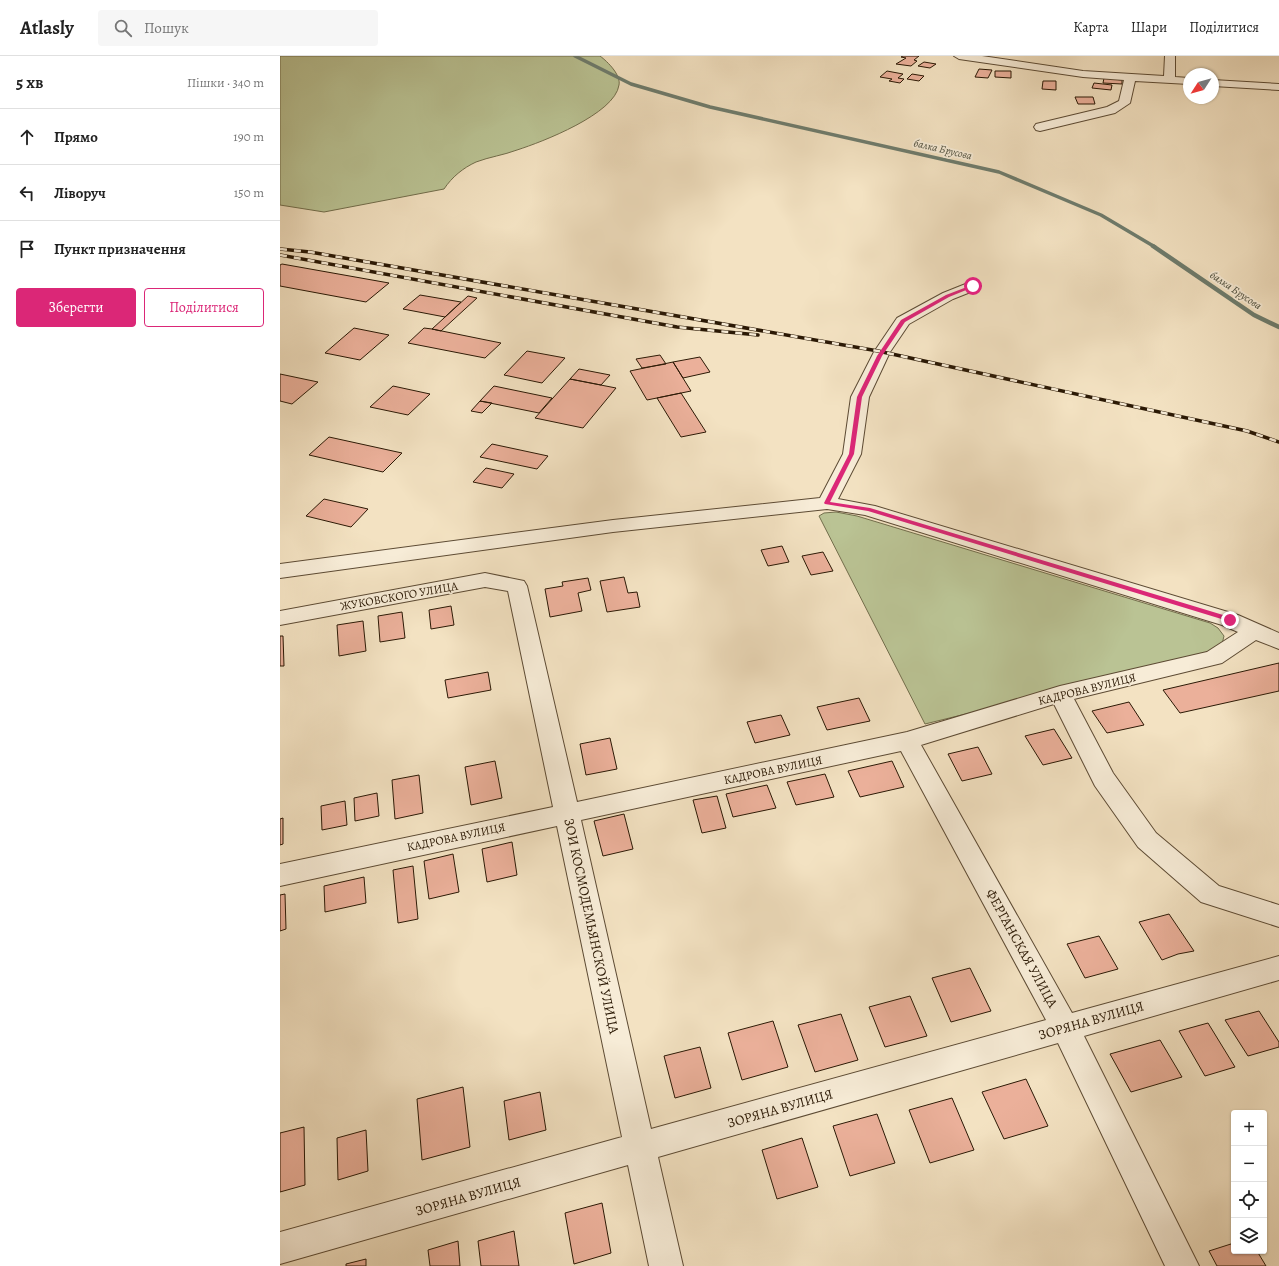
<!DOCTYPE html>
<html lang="uk">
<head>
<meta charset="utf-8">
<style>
	:root { --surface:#fff; --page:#f6f6f6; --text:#222; --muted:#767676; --line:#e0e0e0; --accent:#db2777 }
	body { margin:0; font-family:Alegreya,serif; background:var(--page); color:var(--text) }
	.controls { position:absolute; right:12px; bottom:12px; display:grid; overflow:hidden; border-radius:4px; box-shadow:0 1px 3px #0004 }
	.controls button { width:36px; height:36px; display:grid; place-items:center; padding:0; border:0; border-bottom:1px solid var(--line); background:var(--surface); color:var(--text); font:20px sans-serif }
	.compass { position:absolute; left:903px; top:12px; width:36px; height:36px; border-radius:50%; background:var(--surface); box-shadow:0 1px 3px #0004; rotate:234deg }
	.stop { position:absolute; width:12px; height:12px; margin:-9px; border:3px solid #db2777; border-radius:50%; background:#fff }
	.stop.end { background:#db2777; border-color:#fff; box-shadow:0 1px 4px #0008 }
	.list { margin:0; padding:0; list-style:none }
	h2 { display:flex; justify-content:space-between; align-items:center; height:52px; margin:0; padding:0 16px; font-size:17px }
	h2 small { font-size:13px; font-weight:400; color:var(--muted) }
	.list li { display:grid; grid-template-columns:26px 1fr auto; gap:12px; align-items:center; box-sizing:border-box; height:56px; padding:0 16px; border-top:1px solid var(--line) }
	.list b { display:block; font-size:15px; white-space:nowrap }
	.list em { font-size:13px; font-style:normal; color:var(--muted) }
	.actions { display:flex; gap:8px; padding:12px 16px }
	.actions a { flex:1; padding:9px 0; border:1px solid var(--accent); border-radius:4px; text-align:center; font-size:14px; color:var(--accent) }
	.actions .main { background:var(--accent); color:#fff }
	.icon { flex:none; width:22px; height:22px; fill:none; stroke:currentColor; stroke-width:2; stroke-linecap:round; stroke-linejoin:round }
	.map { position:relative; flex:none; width:999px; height:1210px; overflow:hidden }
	header { display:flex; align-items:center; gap:24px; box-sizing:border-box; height:56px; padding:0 20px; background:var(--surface); border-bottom:1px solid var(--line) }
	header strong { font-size:19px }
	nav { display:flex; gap:22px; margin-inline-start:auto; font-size:14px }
	.search { width:280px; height:36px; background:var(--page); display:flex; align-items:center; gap:10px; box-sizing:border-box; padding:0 14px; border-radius:4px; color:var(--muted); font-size:15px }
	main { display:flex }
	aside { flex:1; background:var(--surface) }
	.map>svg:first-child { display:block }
	.green { fill:#bac394; stroke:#726e4c }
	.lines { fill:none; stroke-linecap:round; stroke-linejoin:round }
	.stream-far1 { stroke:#6e7c6d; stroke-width:3.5 }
	.stream { stroke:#6e7c6d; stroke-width:4.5 }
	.building { fill:#ebb09a; stroke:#2b1905 }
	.minor-casing { stroke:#5d4b34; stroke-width:2 }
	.minor { fill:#f7ecd7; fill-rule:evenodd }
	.rail-casing { stroke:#2b1905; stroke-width:3.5 }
	.rail { stroke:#f7ecd7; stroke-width:2.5; stroke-dasharray:7; stroke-linecap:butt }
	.route { fill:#db2777 }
	.labels { text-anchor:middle; stroke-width:3.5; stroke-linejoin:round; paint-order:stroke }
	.far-water-label { font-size:11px; font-style:italic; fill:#525342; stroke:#f7ecd7 }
	.street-label { font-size:12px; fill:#2b1905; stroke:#f7ecd7 }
	.near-street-label { font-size:14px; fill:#2b1905; stroke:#f7ecd7 }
</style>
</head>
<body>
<header>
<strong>Atlasly</strong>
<div class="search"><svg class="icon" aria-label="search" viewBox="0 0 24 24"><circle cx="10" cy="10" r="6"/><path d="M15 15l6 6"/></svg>Пошук</div>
<nav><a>Карта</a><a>Шари</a><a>Поділитися</a></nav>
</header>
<main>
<aside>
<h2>5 хв<small>Пішки · 340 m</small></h2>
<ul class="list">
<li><svg class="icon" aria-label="ahead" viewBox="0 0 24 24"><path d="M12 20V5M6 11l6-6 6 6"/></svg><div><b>Прямо</b></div><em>190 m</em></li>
<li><svg class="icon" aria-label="left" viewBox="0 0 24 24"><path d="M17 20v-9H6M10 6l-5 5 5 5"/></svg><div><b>Ліворуч</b></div><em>150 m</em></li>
<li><svg class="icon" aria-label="arrive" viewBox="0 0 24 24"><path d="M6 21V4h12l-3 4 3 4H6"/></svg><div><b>Пункт призначення</b></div></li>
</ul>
<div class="actions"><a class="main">Зберегти</a><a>Поділитися</a></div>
</aside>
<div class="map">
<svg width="999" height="1210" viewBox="0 0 999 1210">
	<rect width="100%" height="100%" fill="#f3e2c2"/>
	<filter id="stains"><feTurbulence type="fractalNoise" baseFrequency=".005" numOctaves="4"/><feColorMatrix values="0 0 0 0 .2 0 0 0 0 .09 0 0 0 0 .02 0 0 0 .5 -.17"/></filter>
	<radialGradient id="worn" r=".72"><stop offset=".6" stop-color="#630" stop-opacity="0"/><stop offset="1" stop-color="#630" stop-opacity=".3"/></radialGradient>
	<path class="green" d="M0,0h320c8,6 21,19 19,29 -4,29 -77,57 -102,65 -13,5 -28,7 -41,12 -13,6 -24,15 -32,27l-120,23 -44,-7z
		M556,456l21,4 353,107 8,5 6,8 -2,8 -16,11 -281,69 -106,-208 5,-3z"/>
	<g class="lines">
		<path class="stream-far1" d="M295,0l56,28 79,23 289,65 102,43 54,32"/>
		<path class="stream" d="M873,190l101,69 25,12"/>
	</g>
	<path class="building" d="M623,0h16l-5,4 3,1 -6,5 -15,-2 10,-6 -5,-1z
		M644,6l12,2 -6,4 -12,-2z
		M699,13l13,1 -4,8 -13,-1z
		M607,15l16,3 -5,4 6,1 -4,4 -11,-2 3,-2 -12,-2z
		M715,15h16v7l-16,-1z
		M632,18l12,2 -5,5 -12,-2z
		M824,22l18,2v4l-19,-1z
		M763,25h13v9l-14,-1z
		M814,27l18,2 -1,5 -19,-2z
		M795,41h18l2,7h-17z
		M2,208l107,19 -23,19 -86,-16v-21z
		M140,239l41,7 -16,15 -42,-8z
		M188,240l9,2 -36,33 -9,-2z
		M74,272l35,7 -29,25 -35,-7z
		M144,272l8,1 69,14 -16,15 -77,-15z
		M247,295l38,7 -23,25 -38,-8z
		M380,299l6,9 -24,4 -6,-9z
		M420,301l10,15 -27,6 -10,-16z
		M393,306l18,29 -44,9 -17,-29z
		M299,313l31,6 -9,10 -31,-6z
		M0,318l38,8 -26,22 -12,-3z
		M290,323l46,9 -33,40 -48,-10z
		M113,330l37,8 -22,21 -38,-8z
		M214,330l58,12 -13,15 -59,-12z
		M401,337l25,39 -25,5 -24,-39z
		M200,345l12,2 -10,10 -11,-2z
		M49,381l73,16 -19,19 -74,-17z
		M212,388l56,12 -11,13 -57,-12z
		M206,412l28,6 -12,14 -29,-6z
		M44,443l44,10 -17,18 -45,-11z
		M502,490l7,16 -21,4 -7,-16z
		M543,496l10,19 -22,4 -9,-19z
		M344,521l4,16 9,-1 3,15 -33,5 -7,-31z
		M308,522l3,12 -13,3 4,18 -32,6 -5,-28 18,-3 -1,-4z
		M171,550l3,19 -23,4 -2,-19z
		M122,556l3,26 -25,4 -2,-26z
		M83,565l3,30 -27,5 -2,-31z
		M0,580h3l1,30h-4z
		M999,607v28l-99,22 -17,-23z
		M208,616l3,18 -43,8 -3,-18z
		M579,642l11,23 -43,9 -10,-23z
		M849,646l15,23 -37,8 -15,-22z
		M501,659l9,20 -35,8 -8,-21z
		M774,673l18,29 -29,7 -18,-29z
		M330,682l7,31 -31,6 -6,-31z
		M698,691l14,27 -30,7 -14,-27z
		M215,705l7,37 -31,7 -6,-38z
		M612,705l12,26 -44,10 -12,-26z
		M545,718l9,23 -38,8 -9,-23z
		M139,719l4,38 -28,6 -3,-39z
		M487,729l9,23 -43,9 -7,-23z
		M97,737l2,23 -24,5 -1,-23z
		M437,740l9,32 -24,5 -9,-33z
		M65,745l2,24 -25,5 -1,-24z
		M344,758l9,35 -30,7 -9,-35z
		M3,762v26l-3,1v-26z
		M232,786l5,33 -30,7 -5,-33z
		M173,798l6,38 -30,7 -5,-38z
		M133,810l5,53 -20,4 -5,-53z
		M84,821l2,26 -41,9 -1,-26z
		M5,838l1,35 -6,2v-36z
		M889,858l25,37 -16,3 -16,6 -23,-38z
		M819,880l19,33 -33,9 -18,-34z
		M690,912l21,43 -40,11 -19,-44z
		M630,940l17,40 -42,11 -16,-40z
		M979,955l20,31v5l-31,9 -23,-36z
		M561,958l17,46 -43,12 -17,-47z
		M493,965l15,46 -46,13 -14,-47z
		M928,967l27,44 -30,9 -26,-45z
		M880,984l22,37 -51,15 -21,-38z
		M420,991l11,41 -36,10 -11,-42z
		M746,1023l22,47 -44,13 -22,-47z
		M183,1031l7,60 -48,13 -5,-61z
		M260,1036l6,38 -37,10 -5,-39z
		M672,1042l22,52 -44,13 -21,-53z
		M597,1058l18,49 -45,13 -17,-50z
		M24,1071l1,58 -25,7v-59z
		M86,1074l2,41 -30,9 -1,-42z
		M522,1082l16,49 -41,12 -15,-49z
		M322,1147l9,50 -37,11 -9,-51z
		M234,1175l5,35h-38l-3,-25z
		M178,1185l2,25h-30l-2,-16z
		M954,1187v8h23l9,15h-49l-8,-15z
		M86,1203v7h-20v-2z"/>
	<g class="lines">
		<g class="minor-casing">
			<path id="minor" d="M674,0h28l101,15 81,5 1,-20h10v21l14,1v6l-54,-3 -5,22 -15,10 -75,18 -4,-1 -2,-3 2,-3 71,-17 12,-6 5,-21 -41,-3 -124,-18z
				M933,24l66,4v6l-66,-4z
				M693,225l5,2 3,3 -3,3 -25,10 -44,25 -19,28 -21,45 -8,57 -23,45 37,7 363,109 41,18v16l-23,-9 -34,23 -148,36 39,74 43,60 63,53 60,19v22l-78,-25 -63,-55 -43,-61 -41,-82 -133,41 151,268 207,-57v24l-195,56 115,230h-34l-107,-223 -400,114 25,109h-34l-21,-101 -348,99v-32l342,-95 -65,-311 -277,60v-22l273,-57 -45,-216 -23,-4 -205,38v-14l205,-38 39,8 3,5 50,216 330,-70 153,-46 147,-34 31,-20 -16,-7 -357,-110 -38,-6 -214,23 -333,46v-14l333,-44 207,-22 23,-44 8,-57 23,-45 23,-34 46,-25zM621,695l145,269 -395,109 -70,-309z"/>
		</g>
		<use href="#minor" class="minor"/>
		<g class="rail-casing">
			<path id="rail" d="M0,193l30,3 568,99 369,80 32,11
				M0,199l397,72 81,8"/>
		</g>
		<use href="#rail" class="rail"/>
	</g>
	<path class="route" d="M692,229l4,1 -27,11 -44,25 -23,34 -20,41 -8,57 -24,48 40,6 363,110v3h-5l-360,-110 -43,-7 -1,-1 25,-49 8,-57 20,-41 24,-36 45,-25z"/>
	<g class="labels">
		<g class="far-water-label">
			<text transform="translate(663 93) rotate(13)" y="4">балка Брусова</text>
			<text transform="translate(956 234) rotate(34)" y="4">балка Брусова</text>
		</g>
		<g class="street-label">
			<text transform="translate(119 540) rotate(-10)" y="4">ЖУКОВСКОГО УЛИЦА</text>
			<text transform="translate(807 633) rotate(-14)" y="4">КАДРОВА ВУЛИЦЯ</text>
			<text transform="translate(493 714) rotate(-12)" y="4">КАДРОВА ВУЛИЦЯ</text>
			<text transform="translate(176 781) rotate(-12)" y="4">КАДРОВА ВУЛИЦЯ</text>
		</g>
		<g class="near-street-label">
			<text transform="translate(312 870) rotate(78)" y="5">ЗОИ КОСМОДЕМЬЯНСКОЙ УЛИЦА</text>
			<text transform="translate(742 892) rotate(61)" y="5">ФЕРГАНСКАЯ УЛИЦА</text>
			<text transform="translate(811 964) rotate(-16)" y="5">ЗОРЯНА ВУЛИЦЯ</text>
			<text transform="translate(500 1052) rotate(-16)" y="5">ЗОРЯНА ВУЛИЦЯ</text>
			<text transform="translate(188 1140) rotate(-16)" y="5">ЗОРЯНА ВУЛИЦЯ</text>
		</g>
	</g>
	<rect width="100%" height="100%" filter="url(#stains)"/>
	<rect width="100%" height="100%" fill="url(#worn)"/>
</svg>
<div class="controls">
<button>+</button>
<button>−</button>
<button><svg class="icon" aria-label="locate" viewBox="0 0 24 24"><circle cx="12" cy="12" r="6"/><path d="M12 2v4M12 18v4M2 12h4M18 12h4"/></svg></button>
<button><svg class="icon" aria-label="layers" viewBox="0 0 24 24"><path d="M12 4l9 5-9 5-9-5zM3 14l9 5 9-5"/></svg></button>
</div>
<svg class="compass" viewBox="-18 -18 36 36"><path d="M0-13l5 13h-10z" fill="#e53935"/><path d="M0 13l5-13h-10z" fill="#767676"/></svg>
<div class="stop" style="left:693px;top:230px"></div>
<div class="stop end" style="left:950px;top:564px"></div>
</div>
</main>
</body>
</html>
